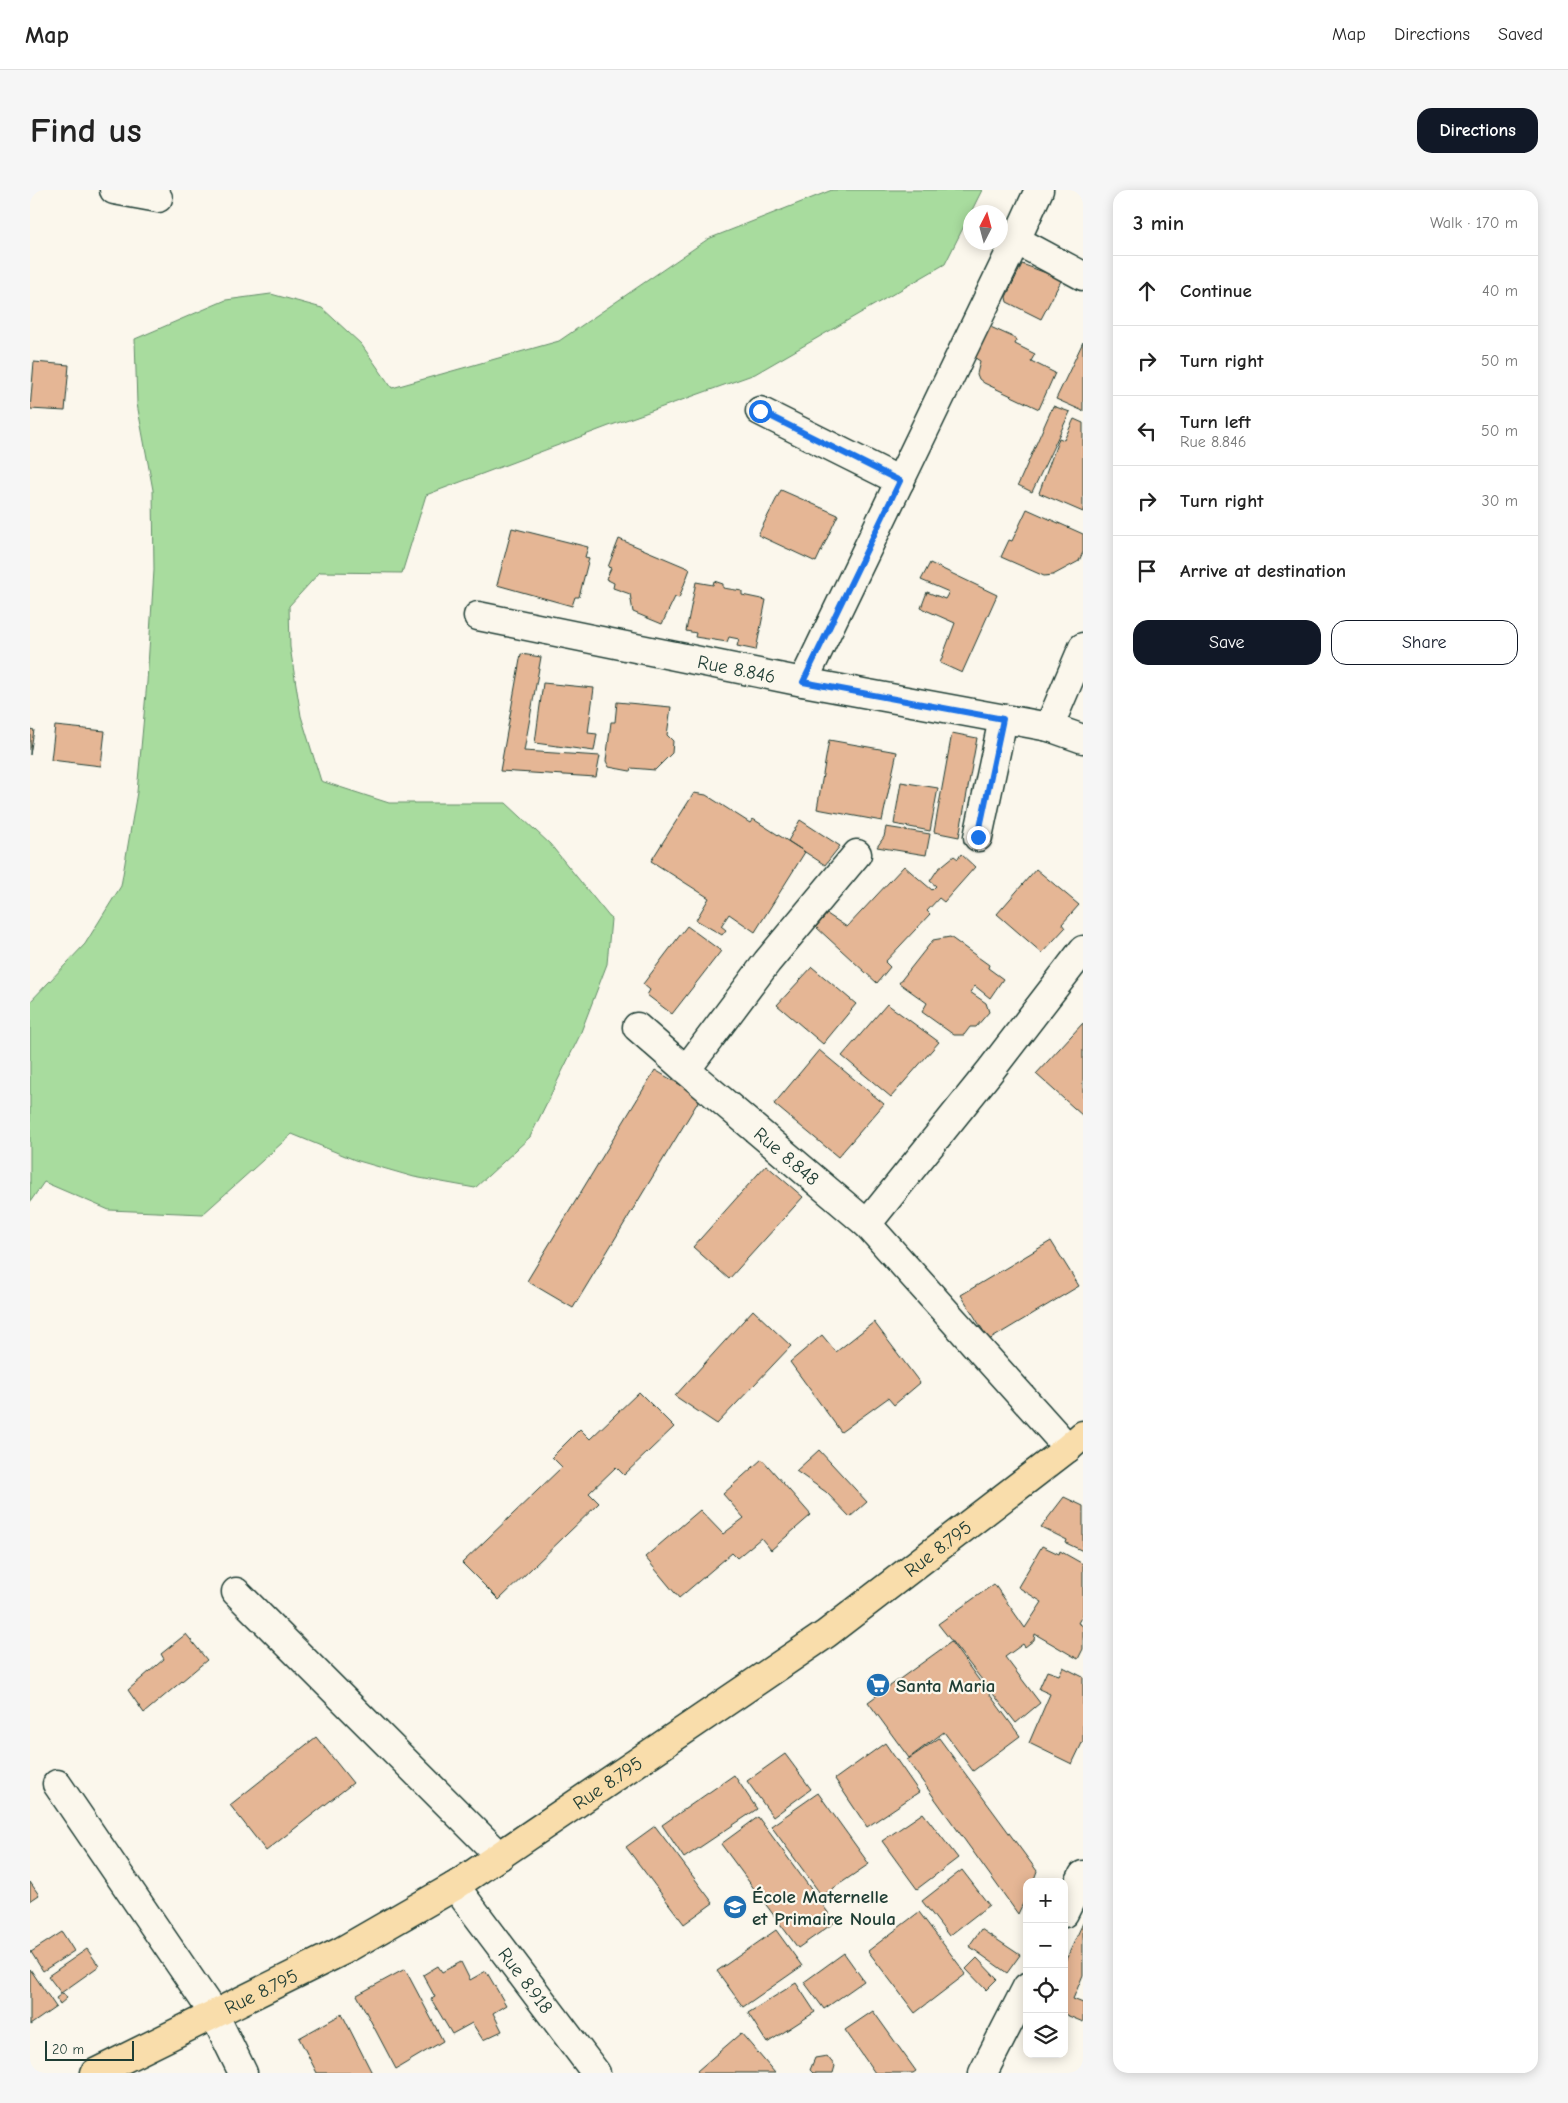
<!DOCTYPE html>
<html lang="en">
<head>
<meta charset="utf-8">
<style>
	:root { --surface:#fff; --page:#f6f6f6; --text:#222; --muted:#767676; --line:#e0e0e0; --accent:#111827 }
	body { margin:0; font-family:"Comic Neue",sans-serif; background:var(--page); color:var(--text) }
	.controls { position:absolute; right:15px; bottom:15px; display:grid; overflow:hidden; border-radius:10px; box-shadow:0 2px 12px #0003 }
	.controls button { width:45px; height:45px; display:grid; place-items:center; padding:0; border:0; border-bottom:1px solid var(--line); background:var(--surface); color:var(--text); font:25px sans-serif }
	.compass { position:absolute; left:933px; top:15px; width:45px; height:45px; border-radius:50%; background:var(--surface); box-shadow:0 2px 12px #0003; rotate:6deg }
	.scale { position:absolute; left:15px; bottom:12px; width:89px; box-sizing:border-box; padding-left:5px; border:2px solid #1f3d34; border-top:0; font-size:14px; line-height:18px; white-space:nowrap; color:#1f3d34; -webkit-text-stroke:4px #fbf7ec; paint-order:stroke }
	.stop { position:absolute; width:15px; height:15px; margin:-11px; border:4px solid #1a73e8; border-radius:50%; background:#fff }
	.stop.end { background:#1a73e8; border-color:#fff; box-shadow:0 1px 5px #0008 }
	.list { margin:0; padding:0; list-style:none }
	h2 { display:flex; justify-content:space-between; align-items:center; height:65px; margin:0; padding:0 20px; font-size:21px }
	h2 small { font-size:16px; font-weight:400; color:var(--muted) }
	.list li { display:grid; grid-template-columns:32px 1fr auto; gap:15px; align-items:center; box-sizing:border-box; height:70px; padding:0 20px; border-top:1px solid var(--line) }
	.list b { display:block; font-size:19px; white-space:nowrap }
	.list p { margin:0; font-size:16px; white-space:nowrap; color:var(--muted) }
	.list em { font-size:16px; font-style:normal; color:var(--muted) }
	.actions { display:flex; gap:10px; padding:15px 20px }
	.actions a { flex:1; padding:11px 0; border:1px solid var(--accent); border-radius:15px; text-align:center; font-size:18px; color:var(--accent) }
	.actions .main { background:var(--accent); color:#fff }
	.icon { flex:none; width:28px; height:28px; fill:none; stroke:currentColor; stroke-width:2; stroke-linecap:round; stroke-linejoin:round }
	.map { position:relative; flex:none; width:1053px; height:1883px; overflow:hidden; border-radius:15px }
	header { display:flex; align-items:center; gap:30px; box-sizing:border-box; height:70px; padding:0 25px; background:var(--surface); border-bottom:1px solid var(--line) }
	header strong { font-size:24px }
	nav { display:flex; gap:28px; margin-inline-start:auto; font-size:18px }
	.intro { display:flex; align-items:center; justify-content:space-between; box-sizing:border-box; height:120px; padding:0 30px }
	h1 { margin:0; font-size:35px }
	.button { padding:12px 22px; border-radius:15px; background:var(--accent); color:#fff; font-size:18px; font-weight:700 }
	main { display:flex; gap:30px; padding:0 30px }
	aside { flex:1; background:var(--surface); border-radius:15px; box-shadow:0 2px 12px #0003 }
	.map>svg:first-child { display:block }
	.green { fill:#a8dc9e; stroke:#648c69 }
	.building { fill:#e5b695; stroke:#1f3d34 }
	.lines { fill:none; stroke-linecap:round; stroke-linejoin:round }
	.minor-casing { stroke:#1f3d34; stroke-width:31 }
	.trunk-casing { stroke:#1f3d34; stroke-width:31 }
	.minor { stroke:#fbf7ec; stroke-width:28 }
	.trunk { stroke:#f9ddab; stroke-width:28 }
	.route { stroke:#1a73e8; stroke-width:6 }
	.labels { text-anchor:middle; stroke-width:4.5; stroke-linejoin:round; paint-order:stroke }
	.street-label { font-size:19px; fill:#1f3d34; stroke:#fbf7ec }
	.poi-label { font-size:19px; font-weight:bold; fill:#1f3d34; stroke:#fbf7ec; text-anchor:start }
</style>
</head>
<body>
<header>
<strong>Map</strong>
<nav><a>Map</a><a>Directions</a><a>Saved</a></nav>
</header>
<div class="intro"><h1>Find us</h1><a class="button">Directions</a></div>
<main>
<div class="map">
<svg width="1053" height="1883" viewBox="0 0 1053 1883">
	<rect width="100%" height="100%" fill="#fbf7ec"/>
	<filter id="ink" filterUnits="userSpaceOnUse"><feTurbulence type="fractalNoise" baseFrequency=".02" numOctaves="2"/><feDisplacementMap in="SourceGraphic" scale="10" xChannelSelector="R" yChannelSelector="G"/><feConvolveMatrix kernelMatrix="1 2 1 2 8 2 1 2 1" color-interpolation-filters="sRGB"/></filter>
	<g filter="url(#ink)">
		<path class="green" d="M802,0h150l-37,74 -190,110 -146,52 -183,69 -24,78 -82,-1 -31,34 1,41 11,69 20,65 68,22h117l44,41 61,75 -4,45 -28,73 -49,100 -55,51 -61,-11 -59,-17 -63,-26 -89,80 -94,-4 -65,-28 -14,20v-200l55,-58 36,-58 16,-94 10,-110 7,-112 -1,-80 -16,-86 -2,-65 91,-39 45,-6 51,14 39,36 31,44 167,-47 149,-102z"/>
		<path class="building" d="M992,74l40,15 -21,40 -34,-17 -1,-5z
			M954,134l33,15 -2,5 20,10 -4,7 24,12 -16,36 -55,-26 -5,-4 -2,-5 3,-13 -11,-7z
			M1053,152v69l-27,-12z
			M4,172l35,3 -4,46 -35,-2z
			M1023,216l17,6 -38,80 -14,-7z
			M1044,229l9,4v89l-44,-19 20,-55 5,2z
			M751,300l57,25 -22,47 -58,-27z
			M997,319l56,25v18l-4,9 -26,14 -9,1 -43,-19 8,-17 3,1z
			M482,338l76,19 -3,10 4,1 -10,39h-4l-3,9 -75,-21z
			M589,349l71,30 -11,29 -4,-1 -13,27 -29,-12 -3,-18 -17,-6 1,-5 -8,-4 5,-11 -3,-1z
			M900,373l67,32 -35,78 -22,-10 15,-40 -34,-15 6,-16 18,7 4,-7 -28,-12z
			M684,391l9,3v4l19,3v4l24,5 -10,50 -19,-4 2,-7 -10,-2 -2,5 -32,-5 1,-4 -10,-2 10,-49 17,3z
			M491,464l20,3 -17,94 76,5 -4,21 -96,-6z
			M513,493l51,5 -6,45 9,1 -3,17 -59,-8z
			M587,512l54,5 -4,28 6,6 -1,12 -17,17 -24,-2 -1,3 -21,-4 -3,-6 5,-39h4z
			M25,536l50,5 -4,35 -50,-6z
			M0,539l4,1 -4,25z
			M922,543l25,5 -18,99 -25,-5z
			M799,550l68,12 -15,69 -65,-12z
			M871,592l37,6 -8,43 -36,-7z
			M664,603l12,2 44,28 3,-4 52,33 -50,80 -26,-18 -8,12 5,4 -4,5 -26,-15 13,-22 -58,-37z
			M770,630l40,26 -15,19 -37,-24z
			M856,637l44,7 -4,21 -49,-8 7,-10z
			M931,664l14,13 -31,35 -5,-4 -12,13 3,3 -45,48 5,5 -13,16 -61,-56 11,-13 20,13 57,-61 28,24 4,-4 -6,-5 8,-12 16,-13 4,3z
			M1006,679l43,36 -17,19 3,4 -23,25 -45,-39z
			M657,736l34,25 -49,63 -25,-19 3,-5 -7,-6z
			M920,747l39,28 -1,3 15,11 -13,19 -15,-12 -5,6 16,11 3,9 -13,15h-6l-6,8h-10l-32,-23 5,-9 -28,-20 34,-43z
			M782,777l44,37 -33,40 -46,-39z
			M857,814l52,38 -48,55 -49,-41z
			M1053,833v93l-47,-42z
			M789,860l65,54 -46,53 -64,-53z
			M625,880l46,27 -128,211 -46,-27z
			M736,975l37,32 -74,82 -36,-32z
			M1021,1051l28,45 -90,54 -28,-45z
			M723,1120l38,36 -74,78 -42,-28z
			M844,1132l46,61 -26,22 -6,-7 -47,34 -51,-70 32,-27 14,17z
			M609,1202l35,35 -50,48 -8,-8 -27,26 10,10 -100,97 -37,-37 100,-96 -10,-10 28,-28 10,10z
			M789,1260l48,52 -17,15 -24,-25 -30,-21z
			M732,1269l49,56 -40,35 -10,-12 -24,20 -5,-5 -53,45 -34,-41 55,-47 23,24 21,-16 -21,-24z
			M1034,1307l19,9v45l-17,-8 1,-3 -26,-13z
			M1012,1356l17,8 1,-3 23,13v50l-5,9 5,3v23l-5,10 -43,-25 -1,6 -9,7 -2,-3 -18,13 35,46 -24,20 -78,-99 56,-40 31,44 17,-26 -24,-15z
			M156,1444l21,26 -63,53 -16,-23 36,-31 -3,-5z
			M921,1452l69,94 -47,35 -29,-39 -35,26 -41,-56z
			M1033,1477l20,10v64l-11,23 -43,-21 21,-49 -11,-5 8,-18 12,4z
			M286,1547l37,46 -87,68 -36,-46z
			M909,1548l98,133 -4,11h-6v13l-9,19 -111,-154z
			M855,1553l34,49 -52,35 -32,-48z
			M755,1564l26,35 -38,28 -26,-36z
			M704,1585l23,34 -73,49 -22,-33z
			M788,1603l51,71 -47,32 -51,-70z
			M893,1623l35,45 -41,31 -35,-48z
			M728,1627l77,105 -37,26 -77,-104z
			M625,1636l58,77 -29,21 -58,-77z
			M932,1680l27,35 -40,31 -27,-35z
			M0,1692l9,13 -9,6z
			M889,1722l47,62 -51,39 -47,-62z
			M1053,1733v52l-10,24 10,4v19l-19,-8v-50z
			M951,1739l39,26 -13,18 -38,-27z
			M746,1740l26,36 -59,41 -26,-36z
			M32,1742l12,19 -31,20 -12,-19z
			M57,1759l12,17 -38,27 -13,-17z
			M814,1763l20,28 -40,28 -20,-27z
			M947,1768l20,21 -11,11 -20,-21z
			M431,1772l9,18 16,-9 20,34 -13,8 9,18 -19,9 -11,-17 -20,11 -21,-35 4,-2 -12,-22 15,-9 4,6z
			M0,1779l26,38 -26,18z
			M375,1779l38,72 -47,28 -39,-74z
			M766,1793l19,29 -48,31 -19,-30z
			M33,1803l4,5 -7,6 -4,-6z
			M843,1821l43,60 -3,2h-38l-30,-43z
			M312,1824l30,59h-55l-18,-35z
			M711,1843l34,40h-77l-1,-2z
			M797,1866l8,10 -2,7h-20l-3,-3 5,-12z"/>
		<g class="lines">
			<g class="minor-casing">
				<g id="minor">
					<path d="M84,0l44,8"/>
					<path d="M986,50l67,36"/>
					<path d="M730,221l140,70"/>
					<path id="s1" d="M448,426l325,66 246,45 34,12"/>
					<path d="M773,492l213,-442 23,-50"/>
					<path d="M1019,537l34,-80"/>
					<path d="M948,647l25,-118"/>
					<path id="s2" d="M827,664l-90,108 -81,108 181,154 201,224"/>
					<path d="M607,837l49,43"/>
					<path d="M837,1034l123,-153 93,-121"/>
					<path d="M206,1402l264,264"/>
					<path d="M27,1594l157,230 29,59"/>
					<path id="s3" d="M425,1696l141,187"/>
					<path d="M1034,1723l19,-38"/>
					<path d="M953,1883l44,-86"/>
				</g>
			</g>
			<g class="trunk-casing">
				<g id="trunk">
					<path id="s4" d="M65,1883l247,-122 113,-65 371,-252 242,-186 15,-13"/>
				</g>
			</g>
			<use href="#minor" class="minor"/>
			<use href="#trunk" class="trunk"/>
		</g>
	</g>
	<g class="lines" filter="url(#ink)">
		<path class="route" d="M730,221l140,70 -97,201 200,37 -25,118"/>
	</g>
	<defs>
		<g id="supermarket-disc" transform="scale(1.25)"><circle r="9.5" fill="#1f6fb2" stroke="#fbf7ec"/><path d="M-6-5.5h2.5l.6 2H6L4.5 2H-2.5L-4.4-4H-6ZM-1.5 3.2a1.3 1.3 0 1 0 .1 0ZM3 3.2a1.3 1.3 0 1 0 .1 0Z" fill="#fff"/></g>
		<g id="school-disc" transform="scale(1.25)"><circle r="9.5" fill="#1f6fb2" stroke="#fbf7ec"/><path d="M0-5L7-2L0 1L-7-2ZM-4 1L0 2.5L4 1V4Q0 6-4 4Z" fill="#fff"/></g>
	</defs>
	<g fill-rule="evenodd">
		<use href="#supermarket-disc" x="848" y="1495"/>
		<use href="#school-disc" x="705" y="1717"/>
	</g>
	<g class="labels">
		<g class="street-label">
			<text dy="7" stroke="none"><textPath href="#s1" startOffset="264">Rue 8.846</textPath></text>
			<text dy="7" stroke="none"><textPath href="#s2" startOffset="408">Rue 8.848</textPath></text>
			<text dy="7" stroke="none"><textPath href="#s4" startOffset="995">Rue 8.795</textPath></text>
			<text dy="7" stroke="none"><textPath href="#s4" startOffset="590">Rue 8.795</textPath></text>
			<text dy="7" stroke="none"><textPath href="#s3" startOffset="118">Rue 8.918</textPath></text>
			<text dy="7" stroke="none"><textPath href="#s4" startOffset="185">Rue 8.795</textPath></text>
		</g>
		<g class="poi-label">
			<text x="866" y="1502">Santa Maria</text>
			<text x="722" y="1713">École Maternelle<tspan x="722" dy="22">et Primaire Noula</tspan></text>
		</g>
	</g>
</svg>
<div class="controls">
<button>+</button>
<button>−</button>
<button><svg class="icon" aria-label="locate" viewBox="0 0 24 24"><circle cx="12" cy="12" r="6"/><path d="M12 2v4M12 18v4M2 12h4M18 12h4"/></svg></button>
<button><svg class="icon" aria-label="layers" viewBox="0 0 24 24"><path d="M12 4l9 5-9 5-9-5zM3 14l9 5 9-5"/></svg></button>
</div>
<svg class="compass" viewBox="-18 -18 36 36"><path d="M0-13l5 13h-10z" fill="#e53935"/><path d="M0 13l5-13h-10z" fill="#767676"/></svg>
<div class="scale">20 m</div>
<div class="stop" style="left:730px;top:221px"></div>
<div class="stop end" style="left:948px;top:647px"></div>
</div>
<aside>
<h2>3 min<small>Walk · 170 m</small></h2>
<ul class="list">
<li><svg class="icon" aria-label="ahead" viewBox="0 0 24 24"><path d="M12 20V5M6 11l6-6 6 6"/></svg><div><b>Continue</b></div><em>40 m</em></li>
<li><svg class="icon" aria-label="right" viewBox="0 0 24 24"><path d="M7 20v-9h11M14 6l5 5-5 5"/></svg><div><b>Turn right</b></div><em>50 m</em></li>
<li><svg class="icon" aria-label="left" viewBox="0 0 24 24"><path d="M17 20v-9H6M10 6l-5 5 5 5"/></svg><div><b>Turn left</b><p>Rue 8.846</p></div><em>50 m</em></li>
<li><svg class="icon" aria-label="right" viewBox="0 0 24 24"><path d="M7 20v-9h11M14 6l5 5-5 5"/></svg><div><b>Turn right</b></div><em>30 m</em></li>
<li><svg class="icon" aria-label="arrive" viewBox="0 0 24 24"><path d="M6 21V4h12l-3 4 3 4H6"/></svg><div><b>Arrive at destination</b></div></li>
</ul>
<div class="actions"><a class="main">Save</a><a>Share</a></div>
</aside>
</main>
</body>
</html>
